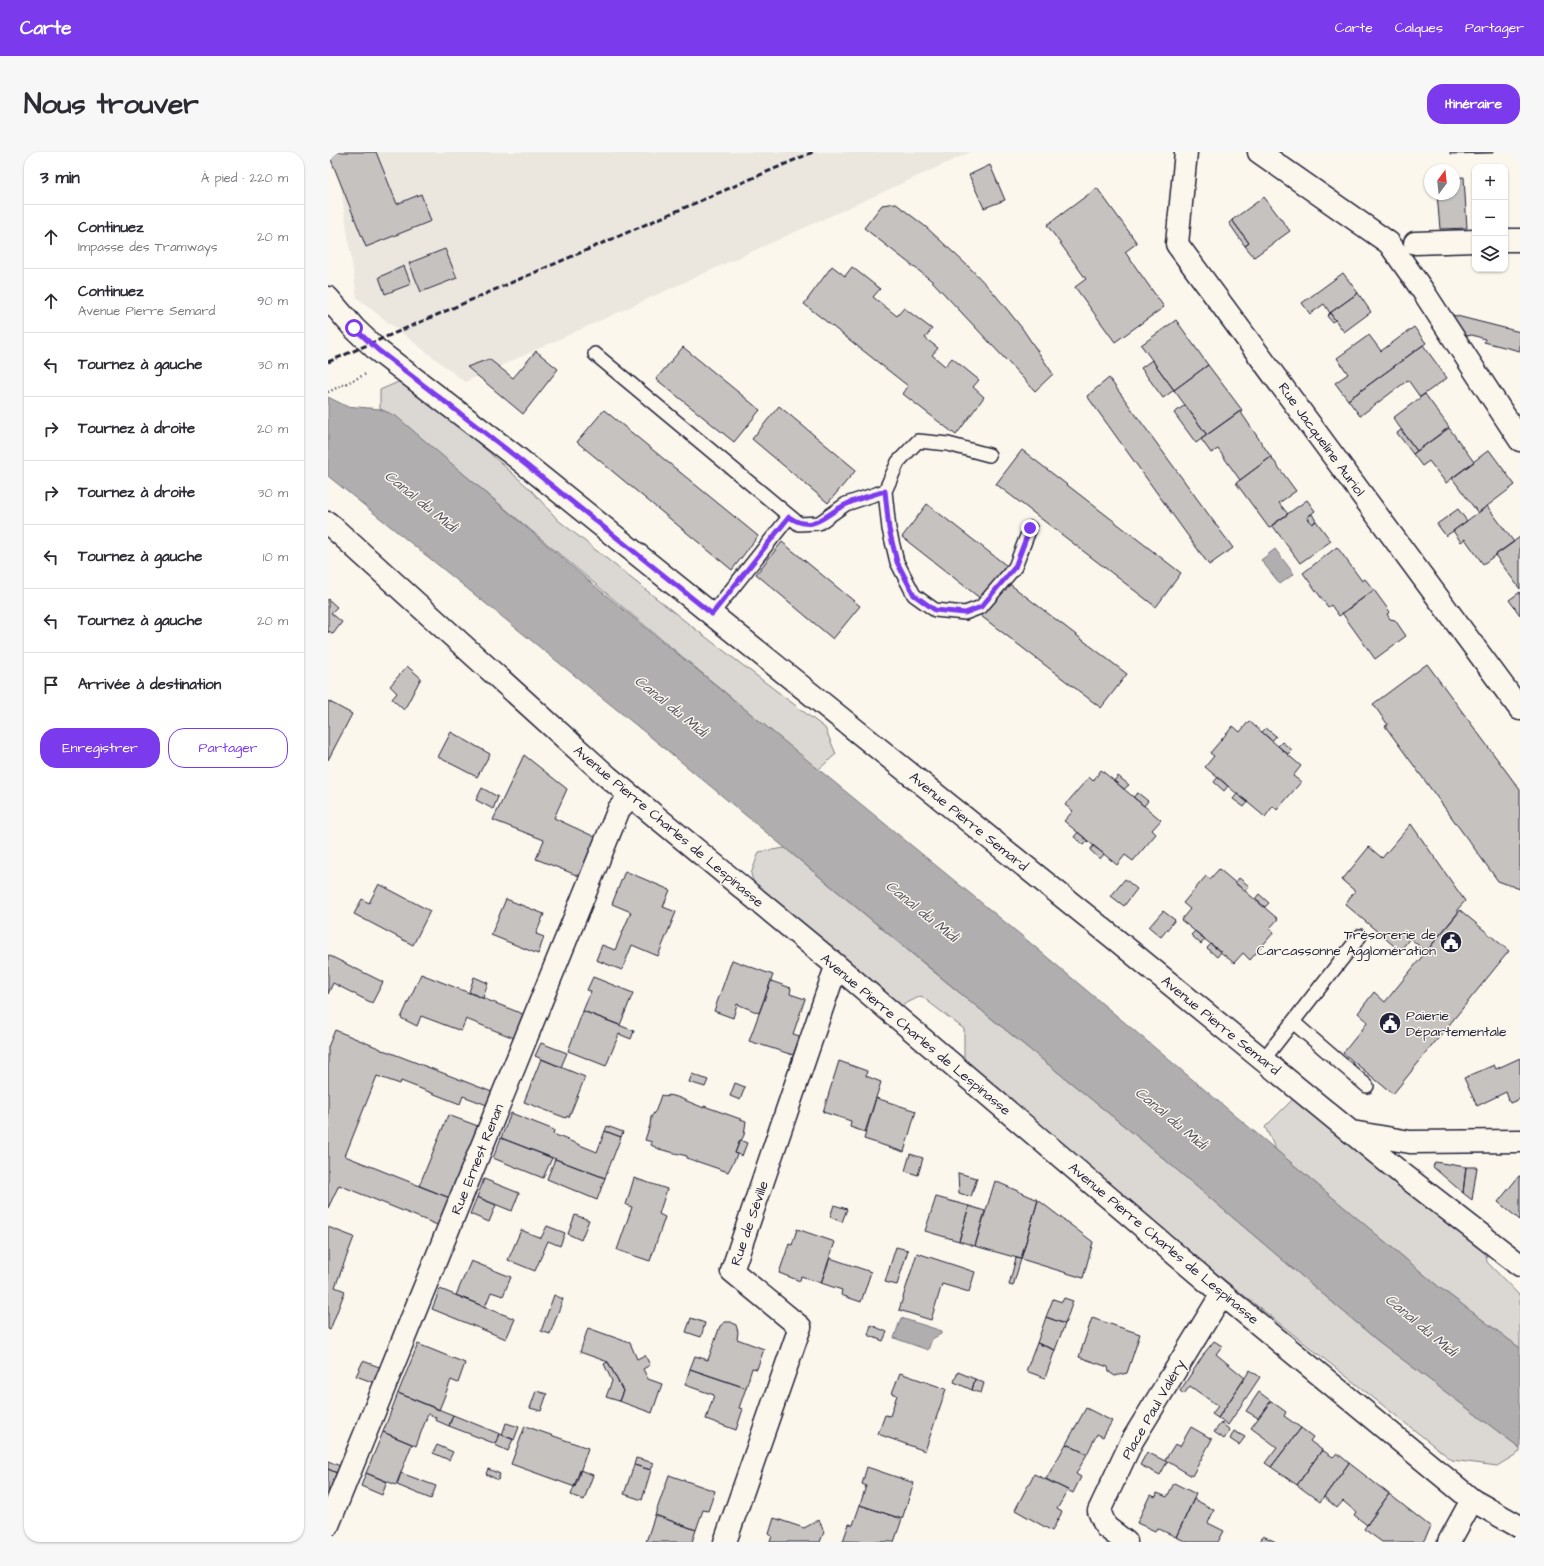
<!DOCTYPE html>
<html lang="fr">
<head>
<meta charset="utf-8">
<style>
	:root { --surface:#fff; --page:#f7f7f7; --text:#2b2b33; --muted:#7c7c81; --line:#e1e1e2; --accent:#7c3aed }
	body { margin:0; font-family:"Architects Daughter",sans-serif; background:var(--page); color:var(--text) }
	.controls { position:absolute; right:12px; top:12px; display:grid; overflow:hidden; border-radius:8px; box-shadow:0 1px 3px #0004 }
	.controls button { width:36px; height:36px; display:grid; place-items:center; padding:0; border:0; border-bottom:1px solid var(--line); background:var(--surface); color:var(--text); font:20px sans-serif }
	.compass { position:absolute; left:1096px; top:12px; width:36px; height:36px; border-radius:50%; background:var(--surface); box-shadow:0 1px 3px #0004; rotate:15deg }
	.stop { position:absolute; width:12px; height:12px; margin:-9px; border:3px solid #7c3aed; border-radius:50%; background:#fff }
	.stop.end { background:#7c3aed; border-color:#fff; box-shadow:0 1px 4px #0008 }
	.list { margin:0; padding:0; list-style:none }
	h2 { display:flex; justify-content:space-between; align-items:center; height:52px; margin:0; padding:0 16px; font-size:17px }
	h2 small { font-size:13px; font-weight:400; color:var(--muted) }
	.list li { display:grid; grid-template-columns:26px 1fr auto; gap:12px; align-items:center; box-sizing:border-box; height:64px; padding:0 16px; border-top:1px solid var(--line) }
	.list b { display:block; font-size:15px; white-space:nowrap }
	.list p { margin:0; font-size:13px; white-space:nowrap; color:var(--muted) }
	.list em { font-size:13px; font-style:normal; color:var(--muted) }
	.actions { display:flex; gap:8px; padding:12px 16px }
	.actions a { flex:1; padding:9px 0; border:1px solid var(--accent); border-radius:16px; text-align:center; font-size:14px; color:var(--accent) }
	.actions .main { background:var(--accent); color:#fff }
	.icon { flex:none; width:22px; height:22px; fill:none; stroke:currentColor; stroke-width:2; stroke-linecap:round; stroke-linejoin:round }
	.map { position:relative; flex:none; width:1192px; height:1390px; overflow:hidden; border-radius:16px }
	header { display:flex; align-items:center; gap:24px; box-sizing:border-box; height:56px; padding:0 20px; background:var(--accent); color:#fff }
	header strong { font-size:19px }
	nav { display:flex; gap:22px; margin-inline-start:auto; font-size:14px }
	.intro { display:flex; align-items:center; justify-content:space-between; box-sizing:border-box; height:96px; padding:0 24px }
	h1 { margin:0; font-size:28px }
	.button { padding:10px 18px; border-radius:16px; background:var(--accent); color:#fff; font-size:14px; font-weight:700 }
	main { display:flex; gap:24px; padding:0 24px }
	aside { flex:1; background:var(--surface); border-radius:16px; box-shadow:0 1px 3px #0004 }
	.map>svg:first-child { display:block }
	.built { fill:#ebe7df }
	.green { fill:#dbd8d3; stroke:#7e7d87 }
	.water { fill:#b1aeb0; stroke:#787681 }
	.building { fill:#c6c2c0; stroke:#22223b }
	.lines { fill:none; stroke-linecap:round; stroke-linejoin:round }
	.lane-casing { stroke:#22223b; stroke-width:16 }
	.street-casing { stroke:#22223b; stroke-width:25 }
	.path { stroke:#22223b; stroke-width:2.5; stroke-dasharray:1 3; stroke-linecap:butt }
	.lane { stroke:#fbf7ec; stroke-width:13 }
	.street { stroke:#fbf7ec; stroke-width:22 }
	.rail { stroke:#22223b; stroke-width:3; stroke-dasharray:6 3; stroke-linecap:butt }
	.route { stroke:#7c3aed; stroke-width:5 }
	.labels { text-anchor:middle; stroke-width:3; stroke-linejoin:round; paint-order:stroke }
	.street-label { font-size:14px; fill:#22223b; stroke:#fbf7ec }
	.poi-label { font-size:14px; fill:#22223b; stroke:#fbf7ec; text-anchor:end }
	.water-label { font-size:15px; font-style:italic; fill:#545364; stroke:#fbf7ec }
</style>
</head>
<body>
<header>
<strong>Carte</strong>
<nav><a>Carte</a><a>Calques</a><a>Partager</a></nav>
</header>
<div class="intro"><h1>Nous trouver</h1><a class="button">Itinéraire</a></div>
<main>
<aside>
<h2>3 min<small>À pied · 220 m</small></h2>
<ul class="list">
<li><svg class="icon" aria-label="ahead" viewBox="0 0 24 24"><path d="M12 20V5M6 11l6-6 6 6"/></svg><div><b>Continuez</b><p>Impasse des Tramways</p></div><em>20 m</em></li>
<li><svg class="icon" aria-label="ahead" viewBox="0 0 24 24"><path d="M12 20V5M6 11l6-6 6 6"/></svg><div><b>Continuez</b><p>Avenue Pierre Semard</p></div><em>90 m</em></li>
<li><svg class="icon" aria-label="left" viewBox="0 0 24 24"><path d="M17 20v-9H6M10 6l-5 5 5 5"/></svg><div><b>Tournez à gauche</b></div><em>30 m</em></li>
<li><svg class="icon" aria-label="right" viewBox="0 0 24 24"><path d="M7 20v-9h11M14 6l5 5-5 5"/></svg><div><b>Tournez à droite</b></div><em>20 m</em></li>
<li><svg class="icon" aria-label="right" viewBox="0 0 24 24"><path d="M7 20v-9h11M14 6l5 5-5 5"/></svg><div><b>Tournez à droite</b></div><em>30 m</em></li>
<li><svg class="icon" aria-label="left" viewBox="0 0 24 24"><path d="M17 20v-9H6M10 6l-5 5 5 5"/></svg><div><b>Tournez à gauche</b></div><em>10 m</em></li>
<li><svg class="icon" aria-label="left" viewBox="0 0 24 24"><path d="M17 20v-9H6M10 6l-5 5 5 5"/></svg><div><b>Tournez à gauche</b></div><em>20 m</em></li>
<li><svg class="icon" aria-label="arrive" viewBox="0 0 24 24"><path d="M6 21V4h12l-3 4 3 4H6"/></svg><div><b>Arrivée à destination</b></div></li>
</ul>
<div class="actions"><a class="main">Enregistrer</a><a>Partager</a></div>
</aside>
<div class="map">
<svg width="1192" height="1390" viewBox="0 0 1192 1390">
	<rect width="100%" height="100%" fill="#fbf7ec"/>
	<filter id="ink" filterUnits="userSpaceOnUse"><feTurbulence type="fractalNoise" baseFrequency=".025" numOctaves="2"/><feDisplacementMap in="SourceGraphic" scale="8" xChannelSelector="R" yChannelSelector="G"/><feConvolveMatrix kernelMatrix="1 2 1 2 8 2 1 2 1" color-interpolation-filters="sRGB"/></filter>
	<g filter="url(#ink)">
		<path class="built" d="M2,0h641l-506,230 -108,-84 -17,-116z"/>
		<path class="green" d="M75,228l44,35 84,75 27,30 132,105 135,103 11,26 -18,16 -425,-355 -13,-6v-19z
			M457,696l144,120 215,174 234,199 142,107v4l-23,14 -45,-6 -278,-220 -210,-175v-36l-43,-33 -22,11 -143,-116 -5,-17 8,-22z
			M967,945l188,131 4,34 33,34v52l-81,-61 -163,-137 -11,-23z"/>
		<path class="water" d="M0,245l18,9 34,3 16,7 200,171 426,349 417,351 81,61v100l-142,-107 -234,-199 -184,-149 -292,-242 -340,-275z
			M947,397l19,25 -14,10 -19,-24z
			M573,1166l41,13 -1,3 -9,5 -4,11 -34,-12z"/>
		<path class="building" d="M0,0h48l21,52 24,-10 10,27 -65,26z
			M1122,0h43v1l-43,1z
			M662,13l15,35 -21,8 -15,-33z
			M1136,25l3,51 -27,1 -3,-35h17v-16z
			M769,36l40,55 -12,9 39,55 -49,35 -40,-55 11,-8 -39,-54z
			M936,45l26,34 -36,26 -9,-11 4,-3 -17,-23z
			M567,51l31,24 44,41 23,24 29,36 31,46 -18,17 -103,-110 -68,-53 18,-23z
			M904,68l17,23 -4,3 -16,-23z
			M117,97l12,29 -36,14 -12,-29z
			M76,114l7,18 -26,10 -6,-17z
			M504,114l13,10 7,-9 28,22 -7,8 24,19 7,-8 28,21 -7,9 13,10 -6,7 13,11 7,-8 27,22 -6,7 11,10 -28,38 -53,-41 5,-8 -104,-82z
			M1015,121l15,20 -28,20 -6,-9 -14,10 -8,-11z
			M1030,141l13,19 -27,20 -14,-19z
			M1002,161l5,7 -3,2 -5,-6z
			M1117,161l75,19v19l-36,-9 1,-3 -13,-4 -12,2z
			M848,168l32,45 -34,25 -33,-45z
			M1086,175l12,16 -78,57 -13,-17 13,-9 -11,-16 32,-23 12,16z
			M1095,193l24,33 -27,19 -12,-17 -48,36 -12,-16z
			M355,195l77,63 -26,32 -78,-63z
			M208,199l22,18 -35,45 -56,-47 22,-8 24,19z
			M824,208l22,30 -11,8 -22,-30z
			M880,213l34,45 -35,25 -33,-45z
			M781,226l124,170 -24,17 -122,-169z
			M1097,242l24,33 -32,24 -24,-33z
			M857,253l22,30 -11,8 -22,-30z
			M451,254l77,64 -28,33 -76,-64z
			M276,258l154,126 -26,34 -155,-128z
			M912,259l31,46 -31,23 -22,-31 -7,4 -10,-14z
			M1121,276l25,34 -28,21 -17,-22 -7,5 -9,-12z
			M1073,278l16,21 -4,3 -16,-21z
			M694,298l159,123 -25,34 -160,-123z
			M1161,298l26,35 -37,28 -26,-35z
			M943,305l25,34 -17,12 9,11 -19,14 -33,-45z
			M979,348l8,11 -8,6 5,7 4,-3 15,20 -31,22 -28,-38z
			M599,352l80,62 -26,33 -79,-62z
			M1159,354l27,36 -31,22 -18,-25 -4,3 -8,-11z
			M1130,357l9,12 -21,15 -9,-12z
			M984,362l4,7 -4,3 -5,-7z
			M1192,385v52l-25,-34z
			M454,390l78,64 -27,33 -77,-65z
			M1009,395l25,34 3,-2 9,11 -35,26 -8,-11 -3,2 -25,-34z
			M679,430l120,92 -26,34 -120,-92z
			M1046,438l16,22 -3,2 3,5 5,1 11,16 -31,23 -33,-46z
			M1192,440v23l-11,-15z
			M0,447l9,8 -6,6 11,9 -9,12 -4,-3 -1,2z
			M1099,512l93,126v99l-22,-8 -113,-155 3,-1 -15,-21z
			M79,514l14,12 -17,32 -12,-11 5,-6 -7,-7z
			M0,549l24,13 -24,46z
			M921,569l52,45 -8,10 8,6 -24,28 -4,-4 -8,11 -60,-50 9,-11 -4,-3 23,-27 7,6z
			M938,576l10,8 -4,5 -10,-9z
			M123,580l39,22 -13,23 -39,-20z
			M954,590l10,8 -4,4 -10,-8z
			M196,603l43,34 -13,29 41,19 -16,39 -43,-17 8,-19 -51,-20z
			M773,618l60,50 -9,10 4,4 -23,27 -8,-6 -8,10 -53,-44 9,-10 -8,-6 24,-28 4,4z
			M790,624l11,9 -5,4 -10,-8z
			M890,625l10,9 -4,5 -10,-9z
			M154,636l16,9 -5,12 -17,-9z
			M810,641l10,8 -4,5 -11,-9z
			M909,642l11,8 -4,5 -11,-8z
			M1083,672l54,77 -8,9 2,2 -33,40 -16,-14 -10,13 -55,-47 10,-13 -13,-11 27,-33 13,11z
			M750,680l10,9 -4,4 -10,-8z
			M765,694l11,8 -4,5 -10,-9z
			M891,717l59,50 -9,10 5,3 -24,28 -7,-7 -9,10 -53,-43 9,-11 -7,-6 23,-27 4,3z
			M297,719l45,19 -7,17 13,5 -18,44 -26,-11 -10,25 -26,-10 6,-15 13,5 16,-38 -19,-8z
			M911,726l10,8 -4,5 -10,-8z
			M797,727l12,10 -13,17 -13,-10z
			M51,732l51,27 -17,34 -59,-31 8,-15 7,4z
			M931,742l10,9 -4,4 -10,-8z
			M178,747l38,15 -8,20 8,3 -6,17 -47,-19z
			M1132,758l49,41 -116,143 -50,-41 25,-31 -10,-9 16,-21 11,10z
			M835,759l12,9 -14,17 -12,-10z
			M867,779l10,8 -4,5 -10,-9z
			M883,792l10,8 -4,5 -10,-9z
			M0,803l55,27 -11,21 -39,-20 -5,11z
			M404,808l41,15 -14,38 -22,-9 -4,14 -19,-7z
			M93,822l102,40 -9,24 -48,-19 -5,12 -40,-15 -4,10 -16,-8z
			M146,825l14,6 -5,15 -14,-6z
			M265,825l40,16 -13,32 -37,-14 8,-20 -4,-1z
			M443,829l20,7 -1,6 15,5 -12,35 7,2 -7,19 -44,-14z
			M255,859l51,20 -3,8 -12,-5 -13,32 -38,-15z
			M7,878l46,19v1l5,1 106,41 -5,13 -24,-9 -3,8 -59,-23 -1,3 -23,-8 -32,80 105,42 -10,28 -101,-41 -11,23v-161z
			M213,891l26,10 -6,14 -26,-11z
			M1192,906v41l-10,4 -4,-11 -29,14 -13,-28 30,-13 2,4z
			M213,907l44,18 -16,40 -2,-1 -1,2 -42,-16z
			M511,909l28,10 -1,5 15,6 -16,50 -15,-5 1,-6 -28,-9z
			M364,922l16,6 -3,7 -16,-5z
			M407,931l10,4 -5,13 -10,-4z
			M333,943l6,2 1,-2 9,2 27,11v-2l42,15 -2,14 -3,6 -1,-1 -5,13 2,1 -2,5 -7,13 -41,-14v-2l-28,-7 -8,-4 1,-3 -7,-2 5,-15 1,-8 5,-7z
			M548,946l40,13 -12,41 -40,-13z
			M183,961l43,17 -1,4 44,18 8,-21 16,6 -16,41 -104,-40z
			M120,963l30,11 -28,72 -31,-12z
			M279,974l16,6 -2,5 -16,-6z
			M173,986l51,20 -9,20 -50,-20z
			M412,988l7,3 -5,13 -7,-3z
			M582,1002l13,4 -5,17 -13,-4z
			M227,1007l50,19 -8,22 -50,-21z
			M1107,1010l31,5 -3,26 -30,-26z
			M1138,1015h11l-5,33 -9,-7z
			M630,1021l19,5 -6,19 -12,-4z
			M1191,1024h1v44l-22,-18z
			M306,1026l33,11 -8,25 6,3 -15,44 -33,-11 15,-43 -6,-2z
			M156,1027l35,14 -7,18 -35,-14z
			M667,1029l43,19 -17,59 -46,-13z
			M149,1045l19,8 -7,17 -19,-8z
			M608,1045l33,9 -10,35 -34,-10z
			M710,1048l55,42 -10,36 -62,-19z
			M506,1053l13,4 -5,13 -12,-5z
			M641,1054l16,5 -10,35 -16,-5z
			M247,1063l14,5 -8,20 -13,-6z
			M219,1074l18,7 -5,13 -12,-5 -13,30 -27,-11 13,-30 20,8z
			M0,1075l26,10 -19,50 10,4 -15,39 -2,-1z
			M469,1077l38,13 -14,41 -20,-7 -1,5 -21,-8 10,-29 3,1z
			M568,1095l12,3 -11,35 -12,-3z
			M589,1101l58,19 -6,20 -27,-8 -11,36 -32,-10z
			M502,1106l41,14 -10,30 -20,-7 1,-5 -21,-7z
			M688,1106l5,1 -8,27 -4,-1z
			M143,1109l40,16 -8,19 -12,-4 -6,15 -29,-12z
			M112,1137l75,30 -9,20 -74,-30z
			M226,1143l9,4 -13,35 -9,-3z
			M736,1146l9,3 -8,23 -19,-7 7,-18 9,3z
			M718,1165l19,7 -10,26 -18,-7z
			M363,1166l14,5 -4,14 -15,-5z
			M764,1166l48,16 -13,39 -12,3 -6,-4 -1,-5 -29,-10z
			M397,1170h6l5,3 2,7 -1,7 27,10 -7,20 -5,-1 -6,20 -56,-19 5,-13 13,4 12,-34z
			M543,1173l16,7 -4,9 -15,-6z
			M260,1176l42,15 7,16 8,-4 5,10 -7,4 5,10 14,5 -10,29 -33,-12 4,-10 -15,-29 -28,-10z
			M886,1189l8,5 -6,8 29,24 -27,40 -6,-4 6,-8 -28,-20 -6,8 -4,-3 26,-40z
			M709,1191l18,7 -10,28 -19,-7z
			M90,1192l47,19 -7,20 -7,-3 -12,30 -41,-17z
			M35,1209l19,7 -7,15 -19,-7z
			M280,1210l15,29 -4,10 -13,-4 6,-16 -8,-17z
			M362,1217l56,19 -7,20 4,1 -7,21 -30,-11 8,-24 -29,-10z
			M922,1218l10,7 -32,48 -10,-7z
			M630,1220l17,7 -3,11 -18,-8z
			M572,1221l46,16 -21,62 -47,-17 7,-19 5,1 7,-21 -5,-2z
			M647,1227l9,4 -3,10 -9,-3z
			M208,1239l11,3 -6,17 -11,-3z
			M931,1240l12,9 -13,17 -12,-7z
			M70,1241l55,22 -4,11 -14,-6 1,-3 -8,-3 -12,32 -33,-14z
			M943,1249l15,11 -2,4 17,12 -30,39 -6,-4 12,-16 -26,-19z
			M758,1256l26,13 -9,16 -6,-3 -10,20 -21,-10z
			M125,1263l47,19 -4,10 -47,-18z
			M178,1271l13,4 -5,13 -12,-5z
			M893,1271l9,7 -6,9 -10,-7z
			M197,1274l63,22 -13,39 -64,-23z
			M863,1275l21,12 -20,37 -27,-16 10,-16 5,2z
			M973,1276l12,9 -3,4 12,9 -25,35 -26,-18z
			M906,1279l11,6 -6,8 -9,-6z
			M55,1280l29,12 -16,41 -30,-12z
			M172,1282l13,5 -5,12 -13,-6z
			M738,1292l21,10 -11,20 5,3 -8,16 -27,-14z
			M109,1293l16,7 -4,8 -16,-7z
			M994,1298l11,7 4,-4 12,10 -29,39 -23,-17z
			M819,1300l20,10 -7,13 -20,-10z
			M308,1306l18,5 -3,7 -17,-5z
			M0,1309l12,5 -3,7 -9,-4z
			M1021,1311l40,31 -22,31 -13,-10 2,-3 -13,-11 -6,7 -13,-11z
			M306,1313l17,5 -9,30 -18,-6z
			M539,1315l47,16 -12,36 -42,-14 6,-19 -4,-2z
			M0,1317l9,4 -9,23z
			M160,1317l12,5 -2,6 -12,-6z
			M252,1318l13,5 -9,25 -13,-5z
			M38,1321l21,9 -5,13 -21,-9z
			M73,1321l35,13 -5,13 -34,-14z
			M706,1322l34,16 -11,19 5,3 -10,19 -37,-21z
			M341,1323l46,16 -7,20 -5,-1 -7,20 -41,-15z
			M846,1331l22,11 -20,43 -19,-9 -2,3 -18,-8 13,-28 6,2 1,-4 10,4z
			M1061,1342l42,33 -8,15h-41l-18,-13z
			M866,1347l20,11 -6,13 16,8 -6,11h-31l-11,-5z
			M532,1353l42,14 -8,23 -51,-1 6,-17 4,1z
			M327,1363l41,15 -4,12h-46z
			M446,1366l30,10 15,-8 5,12 -4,10h-50l2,-6 -3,-2z
			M935,1384l13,6h-16z"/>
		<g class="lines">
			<g class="lane-casing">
				<path id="lane" d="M267,202l204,170 20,-1 27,-19 39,-13 13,-29 20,-21 30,3 41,11
					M557,339l4,38 8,33 17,33 21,15 30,3 16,-6 34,-40 15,-39
					M384,462l77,-97
					M965,870l74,64
					M935,908l97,-124"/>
			</g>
			<g class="street-casing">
				<path id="street" d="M858,0l-9,92 343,465
					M931,0l130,91 34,48 97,149
					M1177,88h15
					M1087,91l60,-2
					M0,146l26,30 23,22 138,106 599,482 287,235 119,92
					M0,371l280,254 223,184 391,333 250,206 48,27
					M1024,980l58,10 110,-1
					M0,1373l291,-716 12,-13
					M397,1390l75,-215 -68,-56 104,-304
					M798,1390l-20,-15 -7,-16 33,-70 90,-147
					M1121,1390l23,-42"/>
			</g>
			<path class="path" d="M0,240l38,-18"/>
			<use href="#lane" class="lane"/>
			<use href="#street" class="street"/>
			<path class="rail" d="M0,210l485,-210"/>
		</g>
	</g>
	<g class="lines" filter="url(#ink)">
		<path class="route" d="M26,176l24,22 137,106 197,158 77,-97c26,17 35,-3 58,-13 11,-6 26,-9 38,-13l4,38 8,33 17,33 21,15 30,3 16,-6 34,-40 15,-39"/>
	</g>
	<defs>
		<g id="civic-disc" transform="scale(1.15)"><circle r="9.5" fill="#22223b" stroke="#fbf7ec"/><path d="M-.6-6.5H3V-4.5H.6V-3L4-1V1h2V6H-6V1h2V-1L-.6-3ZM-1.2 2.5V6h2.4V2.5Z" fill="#fff"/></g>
	</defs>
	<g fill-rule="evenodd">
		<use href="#civic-disc" x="1123" y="790"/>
		<use href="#civic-disc" x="1062" y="871"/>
	</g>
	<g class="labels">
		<g class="street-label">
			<text transform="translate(994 287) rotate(54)" y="5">Rue Jacqueline Auriol</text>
			<text transform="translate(641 669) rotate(39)" y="5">Avenue Pierre Semard</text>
			<text transform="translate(341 674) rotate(40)" y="5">Avenue Pierre Charles de Lespinasse</text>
			<text transform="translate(893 873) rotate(39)" y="5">Avenue Pierre Semard</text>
			<text transform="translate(588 882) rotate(40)" y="5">Avenue Pierre Charles de Lespinasse</text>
			<text transform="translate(149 1007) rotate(-68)" y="5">Rue Ernest Renan</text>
			<text transform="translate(421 1071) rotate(-71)" y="5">Rue de Séville</text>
			<text transform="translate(836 1091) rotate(40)" y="5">Avenue Pierre Charles de Lespinasse</text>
			<text transform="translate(825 1257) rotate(-60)" y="5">Place Paul Valéry</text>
		</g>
		<g class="poi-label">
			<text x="1108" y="787">Trésorerie de<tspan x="1108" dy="16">Carcassonne Agglomération</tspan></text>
			<text x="1078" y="868" text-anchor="start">Paierie<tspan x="1078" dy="16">Départementale</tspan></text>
		</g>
		<g class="water-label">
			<text transform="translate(93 349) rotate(39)" y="5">Canal du Midi</text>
			<text transform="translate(343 554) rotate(39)" y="5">Canal du Midi</text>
			<text transform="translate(594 759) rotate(39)" y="5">Canal du Midi</text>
			<text transform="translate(843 966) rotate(40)" y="5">Canal du Midi</text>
			<text transform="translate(1093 1173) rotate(40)" y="5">Canal du Midi</text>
		</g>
	</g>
</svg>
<div class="controls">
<button>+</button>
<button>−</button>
<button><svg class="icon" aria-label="layers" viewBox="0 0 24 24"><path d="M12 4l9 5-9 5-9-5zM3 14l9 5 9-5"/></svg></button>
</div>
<svg class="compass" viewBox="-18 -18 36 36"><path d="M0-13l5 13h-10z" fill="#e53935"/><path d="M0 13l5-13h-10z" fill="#7c7c81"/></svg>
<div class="stop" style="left:26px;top:176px"></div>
<div class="stop end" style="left:702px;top:376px"></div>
</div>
</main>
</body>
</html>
